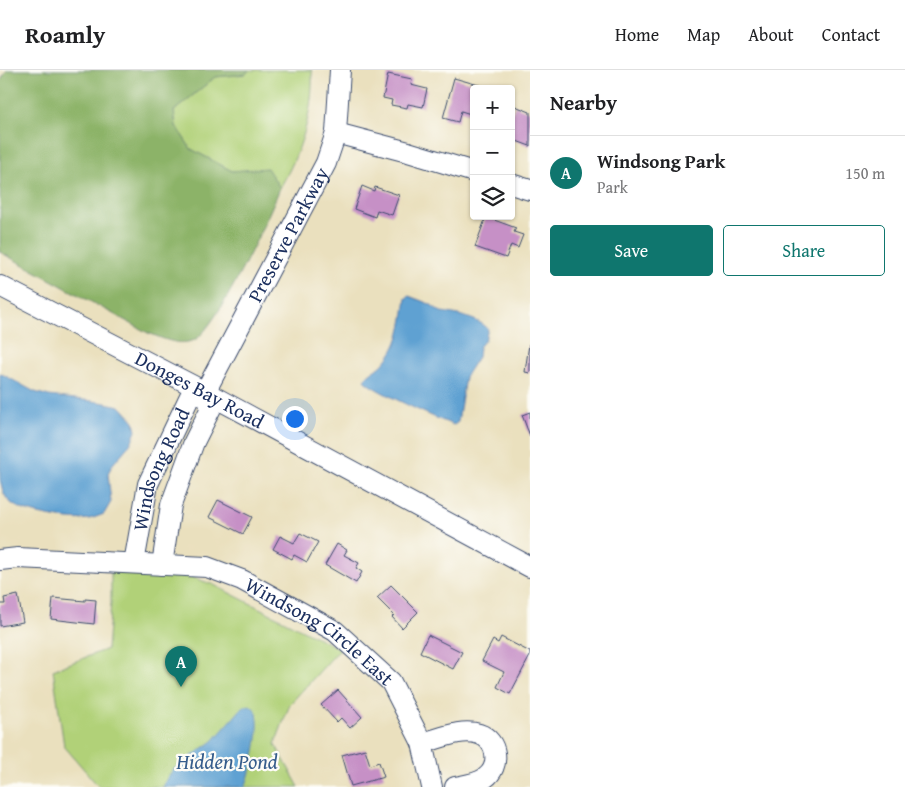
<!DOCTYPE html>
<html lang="en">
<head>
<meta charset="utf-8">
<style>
	:root { --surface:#fff; --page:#f2f2f2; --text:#202124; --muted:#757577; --line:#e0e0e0; --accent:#0f766e }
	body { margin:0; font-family:"Gentium Book Plus",serif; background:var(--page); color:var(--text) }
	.controls { position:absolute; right:15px; top:15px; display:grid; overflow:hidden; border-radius:5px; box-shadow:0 1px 4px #0004 }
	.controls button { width:45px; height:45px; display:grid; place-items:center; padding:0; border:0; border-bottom:1px solid var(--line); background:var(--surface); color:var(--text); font:25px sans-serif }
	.you { position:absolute; left:294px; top:348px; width:18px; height:18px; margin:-12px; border:4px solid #fff; border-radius:50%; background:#1a73e8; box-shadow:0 0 0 8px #1a73e833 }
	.badge { display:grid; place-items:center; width:32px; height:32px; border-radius:50%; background:var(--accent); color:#fff; font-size:16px; font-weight:700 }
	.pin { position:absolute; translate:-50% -41px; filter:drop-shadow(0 1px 2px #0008) }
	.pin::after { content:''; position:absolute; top:26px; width:18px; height:15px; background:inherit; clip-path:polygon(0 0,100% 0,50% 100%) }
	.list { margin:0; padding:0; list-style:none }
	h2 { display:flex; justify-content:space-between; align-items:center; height:65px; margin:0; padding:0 20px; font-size:21px }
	h2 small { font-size:16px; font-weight:400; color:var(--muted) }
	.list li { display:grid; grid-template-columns:32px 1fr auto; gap:15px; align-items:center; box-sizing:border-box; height:75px; padding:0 20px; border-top:1px solid var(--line) }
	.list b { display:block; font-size:19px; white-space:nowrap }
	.list p { margin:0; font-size:16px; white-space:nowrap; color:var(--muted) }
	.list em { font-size:16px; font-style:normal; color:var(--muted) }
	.actions { display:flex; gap:10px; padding:15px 20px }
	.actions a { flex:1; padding:11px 0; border:1px solid var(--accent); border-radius:5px; text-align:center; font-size:18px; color:var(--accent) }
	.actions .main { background:var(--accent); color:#fff }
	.icon { flex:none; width:28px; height:28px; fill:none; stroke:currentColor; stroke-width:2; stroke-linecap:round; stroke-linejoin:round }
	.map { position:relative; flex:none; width:530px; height:717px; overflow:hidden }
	header { display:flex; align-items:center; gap:30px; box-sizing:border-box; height:70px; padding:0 25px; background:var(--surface); border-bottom:1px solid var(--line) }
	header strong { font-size:24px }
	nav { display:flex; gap:28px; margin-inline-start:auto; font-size:18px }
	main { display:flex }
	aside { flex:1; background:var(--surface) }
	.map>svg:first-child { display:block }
	.green { fill:#b1d178; stroke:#66806b }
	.forest { fill:#8cb368; stroke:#547163 }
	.water { fill:#5ea1d2; stroke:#3c6898 }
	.building { fill:#c690c6 }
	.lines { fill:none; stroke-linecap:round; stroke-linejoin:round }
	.minor-casing { stroke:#3a4a6c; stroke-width:22 }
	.minor { stroke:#fff; stroke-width:20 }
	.labels { text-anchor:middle; stroke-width:4.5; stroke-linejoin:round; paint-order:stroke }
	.street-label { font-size:20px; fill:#1b2f5e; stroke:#fdfcf7 }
	.water-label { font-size:21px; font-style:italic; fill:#365d8c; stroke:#fdfcf7 }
</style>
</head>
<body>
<header>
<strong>Roamly</strong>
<nav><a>Home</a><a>Map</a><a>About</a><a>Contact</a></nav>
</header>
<main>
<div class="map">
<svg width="530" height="717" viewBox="0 0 530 717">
	<rect width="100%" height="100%" fill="#fdfcf7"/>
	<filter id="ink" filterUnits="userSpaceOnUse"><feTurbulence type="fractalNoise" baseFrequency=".02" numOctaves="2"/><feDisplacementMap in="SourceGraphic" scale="10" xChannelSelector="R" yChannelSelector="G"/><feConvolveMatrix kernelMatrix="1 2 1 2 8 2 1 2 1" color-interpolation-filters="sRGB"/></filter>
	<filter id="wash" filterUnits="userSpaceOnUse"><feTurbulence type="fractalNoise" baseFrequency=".0096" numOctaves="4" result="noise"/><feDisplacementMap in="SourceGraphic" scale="20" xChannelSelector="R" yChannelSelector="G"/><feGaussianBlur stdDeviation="1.12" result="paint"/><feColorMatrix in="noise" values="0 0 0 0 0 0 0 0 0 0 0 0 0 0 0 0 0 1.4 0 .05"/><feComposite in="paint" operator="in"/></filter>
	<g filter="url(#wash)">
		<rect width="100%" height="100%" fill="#eae0be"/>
		<path class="green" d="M249,0h63c2,42 -11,81 -32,118l-13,-19 -35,2 -41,-22 -15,-23 -2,-15 41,-34 30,-3z
			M111,491l78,15 25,9 126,64 -50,55 -15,40 24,43h-200l-35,-41 -11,-76 54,-21 4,-46z"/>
		<path class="forest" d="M7,0h242l-3,4 -31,3 -41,34 2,15 15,23 41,22 35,-3 13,20c-10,25 -65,147 -88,153 -15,5 -30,-3 -44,-8l-148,-81v-170z"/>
		<path class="water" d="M409,226l21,8 11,8c11,1 40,7 47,17l-3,11 -6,7 -1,10 -13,20 -7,45 -4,3c-13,-4 -86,-37 -90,-45 6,-10 12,-9 18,-15 19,-20 20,-41 24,-67z
			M0,303l35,19 14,4 51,6 20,4 14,15 2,10 -5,12 -18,21 -5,9 3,29 -7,12c-5,2 -10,4 -15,5 -15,3 -66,-5 -78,-16 -8,-7 -9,-15 -11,-24z
			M250,635c2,2 5,4 6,6 7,14 -5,62 -11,76h-82l3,-7 8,-11 39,-28 30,-34z"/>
		<g id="blocks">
			<path class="building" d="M388,4l24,5 -1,6 16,4 -4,18 -15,-3 -1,4 -16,-3 1,-5 -9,-2z
				M454,8l35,10 -15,1v26l-13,-4 -3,11 -15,-4z
				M515,36l15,6v34l-19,-7v-23z
				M362,116l12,5 1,-4 24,8 -7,20 -15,-5 -2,7 -21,-8z
				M486,147l30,11 -2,4 9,3 -5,13 -7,-3 -5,13 -31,-11z
				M529,274h1v29l-5,-1z
				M530,342v24l-8,-21z
				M218,430l34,17 -9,17 -34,-17z
				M300,463l18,9 -11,20 -13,-7 -2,4 -19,-10 7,-13 14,7z
				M337,474l10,6 -3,5 15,8 -3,5 6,4 -6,11 -31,-18z
				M391,515l27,27 -16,16 -10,-11 2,-2 -17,-17z
				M18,525l5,27 -23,4v-22h5l-1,-6z
				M53,528l32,3v-2l11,1 -2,24 -43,-5z
				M428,565l34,17 -9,17 -33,-17z
				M501,567l29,15v4l-20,38 -13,-7 7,-15 -22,-11 11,-21 5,3z
				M338,620l24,27 -12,11 -9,-10 -4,4 -16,-17z
				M365,679l5,16 9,-3 5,15 -33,9 -9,-31z"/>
		</g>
	</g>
	<g filter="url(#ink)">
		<use href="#blocks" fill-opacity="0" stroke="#3a4a6c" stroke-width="1"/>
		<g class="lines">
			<g class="minor-casing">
				<g id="minor">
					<path d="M336,63l72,19 66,20"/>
					<path d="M511,114l19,6"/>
					<path id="s1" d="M0,216l205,106 325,175"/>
					<path id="s2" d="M205,322l121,-229 10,-30 4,-63"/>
					<path id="s3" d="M0,490l18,-2 189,9 35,13 93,51 56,51 31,61 10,44"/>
					<path id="s4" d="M134,493l14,-79 42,-88 15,-4"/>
					<path d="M162,495l9,-60 23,-63 17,-34 -6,-16"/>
					<path d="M422,673c17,-4 39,-15 57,-9 19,6 22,33 6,44 -8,6 -21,7 -30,9"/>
				</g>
			</g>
			<use href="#minor" class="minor"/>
		</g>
	</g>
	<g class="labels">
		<g class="street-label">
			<text dy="7" stroke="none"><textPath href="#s2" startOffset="178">Preserve Parkway</textPath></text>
			<text dy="7" stroke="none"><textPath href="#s1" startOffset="225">Donges Bay Road</textPath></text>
			<text dy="7" stroke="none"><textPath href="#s4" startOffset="98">Windsong Road</textPath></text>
			<text dy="7" stroke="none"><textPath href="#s3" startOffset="338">Windsong Circle East</textPath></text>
		</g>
		<g class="water-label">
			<text x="227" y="699">Hidden Pond</text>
		</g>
	</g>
</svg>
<div class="controls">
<button>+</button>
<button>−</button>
<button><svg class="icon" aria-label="layers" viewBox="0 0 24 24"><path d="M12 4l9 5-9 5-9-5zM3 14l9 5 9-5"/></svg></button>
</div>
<div class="you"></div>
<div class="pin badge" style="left:181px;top:617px">A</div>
</div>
<aside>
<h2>Nearby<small></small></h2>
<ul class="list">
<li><span class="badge">A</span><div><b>Windsong Park</b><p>Park</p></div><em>150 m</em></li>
</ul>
<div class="actions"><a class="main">Save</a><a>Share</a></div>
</aside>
</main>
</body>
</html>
